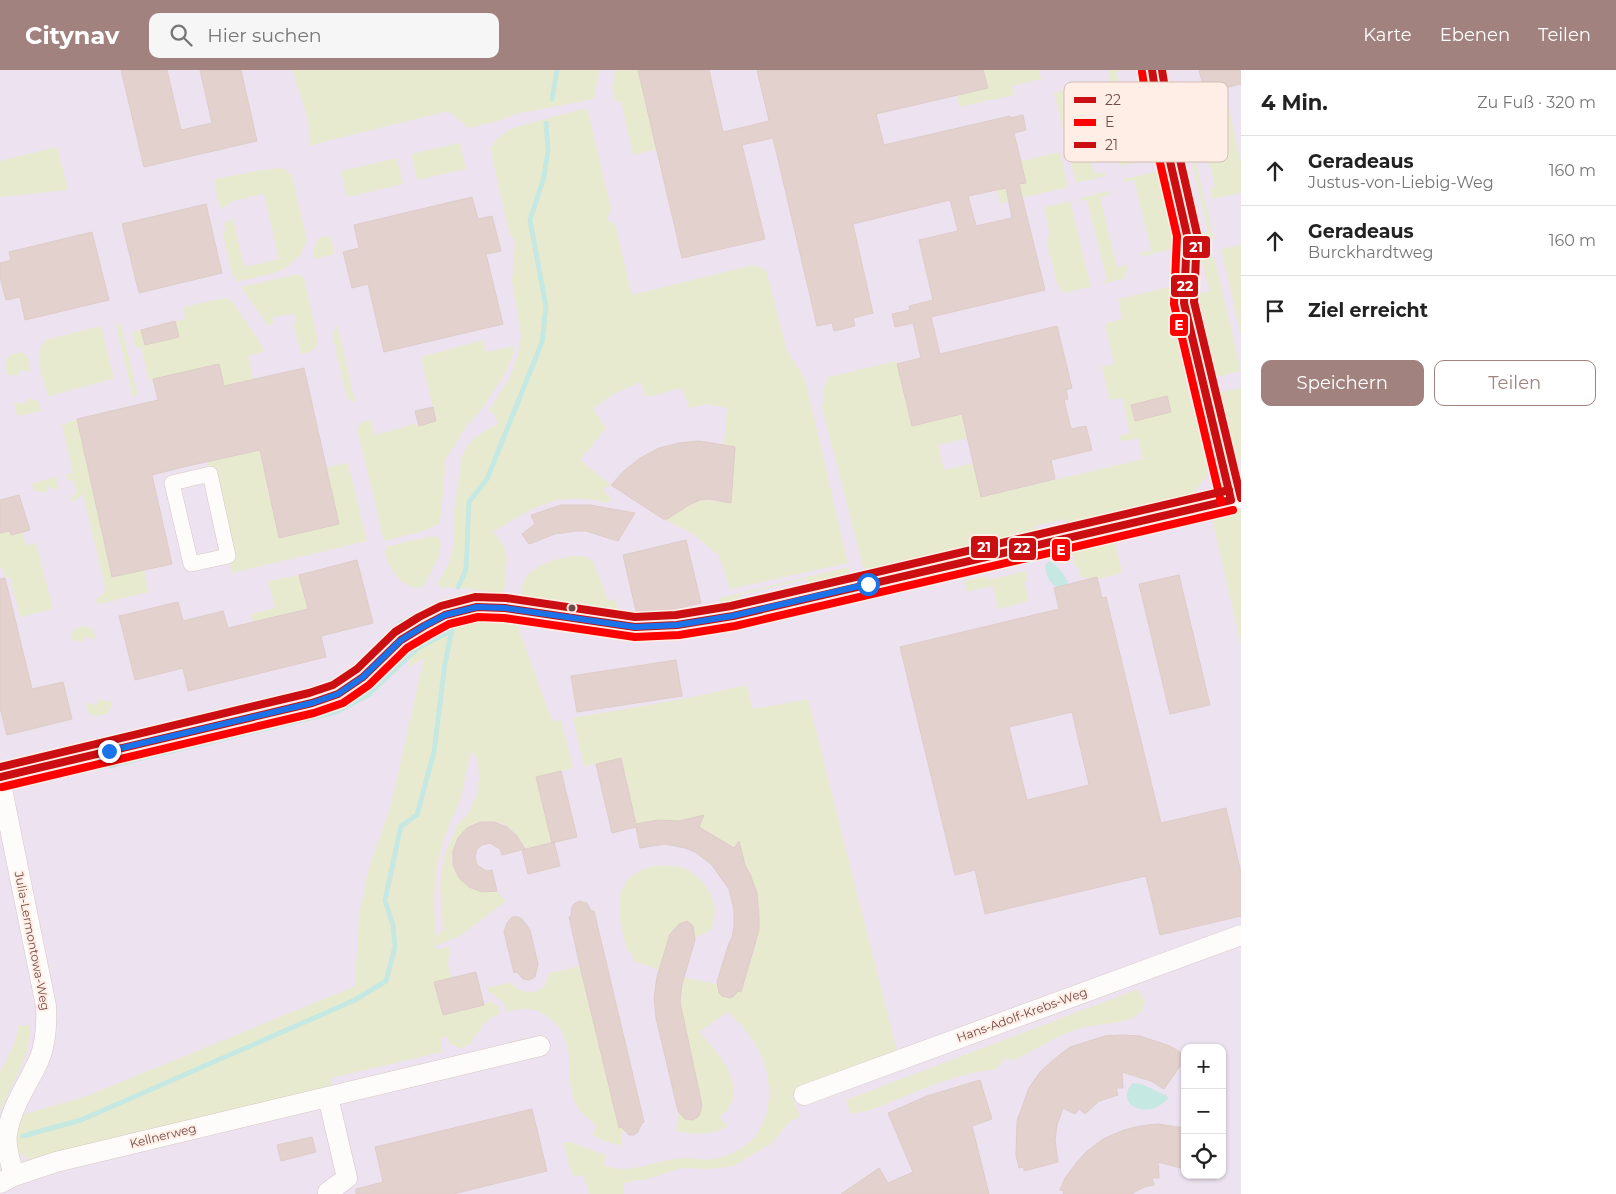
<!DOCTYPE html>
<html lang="de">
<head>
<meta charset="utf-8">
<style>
	:root { --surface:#fff; --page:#f6f6f6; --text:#222; --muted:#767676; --line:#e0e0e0; --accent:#a1827e }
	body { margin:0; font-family:Montserrat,sans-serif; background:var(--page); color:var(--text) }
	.controls { position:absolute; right:15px; bottom:15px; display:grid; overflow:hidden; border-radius:10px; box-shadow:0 1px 4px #0004 }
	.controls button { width:45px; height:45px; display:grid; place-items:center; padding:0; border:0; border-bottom:1px solid var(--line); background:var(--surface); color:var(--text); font:25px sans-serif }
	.stop { position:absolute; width:15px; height:15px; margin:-11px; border:4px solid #1a73e8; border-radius:50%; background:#fff }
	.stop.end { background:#1a73e8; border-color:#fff; box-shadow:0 1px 5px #0008 }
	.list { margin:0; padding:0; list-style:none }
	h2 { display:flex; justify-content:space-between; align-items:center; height:65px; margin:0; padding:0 20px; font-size:21px }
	h2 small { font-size:16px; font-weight:400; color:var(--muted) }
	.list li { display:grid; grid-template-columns:32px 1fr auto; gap:15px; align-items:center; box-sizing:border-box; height:70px; padding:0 20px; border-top:1px solid var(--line) }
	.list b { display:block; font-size:19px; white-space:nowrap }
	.list p { margin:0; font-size:16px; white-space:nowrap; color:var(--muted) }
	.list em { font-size:16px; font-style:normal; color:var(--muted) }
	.actions { display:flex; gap:10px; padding:15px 20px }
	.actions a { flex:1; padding:11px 0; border:1px solid var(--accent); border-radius:10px; text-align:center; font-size:18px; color:var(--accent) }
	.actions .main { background:var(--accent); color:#fff }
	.icon { flex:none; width:28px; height:28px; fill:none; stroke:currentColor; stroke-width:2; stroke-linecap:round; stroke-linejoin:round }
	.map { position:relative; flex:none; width:1241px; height:1124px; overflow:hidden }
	header { display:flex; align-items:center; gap:30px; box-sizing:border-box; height:70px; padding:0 25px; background:var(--accent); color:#fff }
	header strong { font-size:24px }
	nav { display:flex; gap:28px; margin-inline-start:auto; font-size:18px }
	.search { width:350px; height:45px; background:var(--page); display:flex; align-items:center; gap:12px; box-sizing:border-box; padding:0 18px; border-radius:10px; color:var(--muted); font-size:19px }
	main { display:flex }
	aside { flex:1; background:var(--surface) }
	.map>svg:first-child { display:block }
	.education { fill:#ede2f0; fill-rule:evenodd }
	.green { fill:#e7eacf; fill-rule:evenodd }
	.water { fill:#c6e8e2 }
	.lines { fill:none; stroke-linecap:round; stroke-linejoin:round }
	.stream { stroke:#c6e8e2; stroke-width:5 }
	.building { fill:#e2d1cd; stroke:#deccc7; fill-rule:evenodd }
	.pedestrian-casing { stroke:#d7c7c3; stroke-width:16 }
	.minor-casing { stroke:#d7c7c3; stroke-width:21 }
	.pedestrian { stroke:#fefcfb; stroke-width:15 }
	.minor { stroke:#fefcfb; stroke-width:20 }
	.bus-1-casing { stroke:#ffeee5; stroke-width:11 }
	.bus-2-casing { stroke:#ffeee5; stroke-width:11 }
	.bus-3-casing { stroke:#ffeee5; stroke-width:11 }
	.bus-1 { stroke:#cb0e11; stroke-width:8 }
	.bus-2 { stroke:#f00; stroke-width:8 }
	.bus-3 { stroke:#cb0e11; stroke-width:8 }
	.route { stroke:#1a73e8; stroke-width:6 }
	.bus-dot { fill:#734a46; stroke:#ffeee5; stroke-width:2 }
	.labels { text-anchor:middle; stroke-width:4; stroke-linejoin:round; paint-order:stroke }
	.street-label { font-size:12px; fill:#734a46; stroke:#ffeee5 }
	.key { fill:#ffeee5; stroke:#d5bdb5; stroke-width:1 }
	.key-label { font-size:14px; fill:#734a46 }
	.line-badge { stroke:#ffeee5; stroke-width:2 }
	.badge-label { font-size:14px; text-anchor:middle; font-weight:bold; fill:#fff }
</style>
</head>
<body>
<header>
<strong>Citynav</strong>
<div class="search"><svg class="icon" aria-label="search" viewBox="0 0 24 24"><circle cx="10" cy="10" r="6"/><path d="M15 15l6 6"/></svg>Hier suchen</div>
<nav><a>Karte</a><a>Ebenen</a><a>Teilen</a></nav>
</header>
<main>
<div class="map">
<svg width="1241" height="1124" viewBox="0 0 1241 1124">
	<rect width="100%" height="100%" fill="#f6ebe5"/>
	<path class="education" d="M0,0h1241v1124h-1241zM1185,978h37v127h-37z"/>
	<path class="green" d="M292,0h307l-5,29 -78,15 -22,8 -25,6 -21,-17 -121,30 -17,5 -2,-28z
		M615,0h23l19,79 -24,6 -12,-54 -6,1 -3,-16z
		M983,0h56l2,9 -29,7 2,9 -55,12 -2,-12 30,-7z
		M1108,0h15l-7,2 10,44 25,-6 8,47 -38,9 -3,-6 10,-3z
		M1083,16l2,1 1,3 -11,3 19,81 11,-2 1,2 -1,2 -29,7 -22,-90z
		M1225,22l16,71v30l-29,6 -2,-10 5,-2 -21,-88z
		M1182,34l32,135 -16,4 -1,-8 11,-3 -2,-8 -21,-92 -12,3 -7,-28z
		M587,38l24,101 -4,11 8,4 17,71 121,-30 13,5 21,81 18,28 43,184 -118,26 -11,-33 -27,-23 -27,-13 24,-15 11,-5 31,3 4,-56 -11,-3 3,-36 -20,-4 -18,4 -7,-20 -35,9 -7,-15 -26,12 -21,14 13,20 -26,32 31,25 -8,4 8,10 -3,4c-49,-13 -75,4 -115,29l12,15 2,12 -3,35c-21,-2 -42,-8 -64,-6l-2,-4c4,-9 10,-18 13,-28 4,-13 3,-29 3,-43 0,-9 3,-17 4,-26 3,-38 5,-46 40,-63l-3,-8 -6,-6 21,-33 8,-23 3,-18 -9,-54 3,-41 -5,-6 -20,-86 6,-9 13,-11z
		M460,73l6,26 -49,11 -6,-26z
		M57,77l11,43 -68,7v-36z
		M1060,82l8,35 -68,16 -3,-13 28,-7 -4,-22z
		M397,88l6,26 -56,13 -6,-26z
		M283,98l9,7 15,66 -6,13 -15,14 -12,5 -37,9 -5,-9 -9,-39 3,-4 -2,-6 9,-6 11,49 35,-8 -15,-65 -35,8v2l-9,5 -6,-30 49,-9z
		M1162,100l18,77 -37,9 -3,-3 11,-3 -17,-70 -11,2 1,-3z
		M1108,121l2,4 -10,2 17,70 10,-2 1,5 -5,9 -22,5v-2l6,-2 -20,-80 -6,1 -1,-3z
		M1070,131l21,86 -28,6 -6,-9 -10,-42 3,-8 -6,-27z
		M330,166l5,18 -22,5 1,-12 5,-9z
		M1241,175v90l-20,-86z
		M1214,187l27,114 -21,5 -10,-4 -19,-77 19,-4 -8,-31z
		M298,204l6,4 14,63c-2,10 -9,11 -17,13l-8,-31 3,-1 -2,-9 -22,5 1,6 -5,2 -27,-39z
		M1174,216l6,27 -9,3 10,44 7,-1 5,17 -8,3 11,45 9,-2c2,8 5,17 7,26 3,26 -17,48 -39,57l-106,25 -3,-11 -29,7 7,10 -170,40 -9,-9 -41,-160 2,-20 4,-10 68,-16 16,65 88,-21 5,25 -67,15 6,25 30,-7 8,34 161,-38 -5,-21 -14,3 -5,-2v-3l11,-3 -8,-35 -12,2 -8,-33 12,-3 -9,-40 17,-5 -4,-20z
		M224,228l5,1 4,4 29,42 1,7 -15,4 5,23 -9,2 -11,63 -14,-80 -70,17 -8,-34 -6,1 -3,-16 53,-13 -2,-12z
		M121,254l17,72 -5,1 -17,-72z
		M337,255l16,69 3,10 -9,-6 -14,-61v-5z
		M101,256l13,53 -66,17c-4,-16 -16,-42 -2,-56z
		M483,270l3,12 27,-6v7l-8,21 -27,40 -10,10 -22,34 -6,66 -20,8 -36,9 -27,-113 3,-5 11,-3 4,15 39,-11 5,2 17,-5 -15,-64z
		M23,283l5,4 3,15 -11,-2 -1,6 -12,-2c-3,-17 -1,-20 16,-21z
		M1241,318v72l-8,2 -6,-13 -10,-48 5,-9z
		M27,328l11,3 3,10 -24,5 -3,-14 12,2z
		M77,349l35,158 32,-7 5,22 -50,12 -4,-4 11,-9 -23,-97 -11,9 -1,-6 5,-4 -3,-13 -6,1 -1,-7 7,-1 -11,-48z
		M260,380l19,88 60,-14 -12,-57 21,-4 19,78 -135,32 -25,-111z
		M56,407l3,13 -11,-3 -2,6 -13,-3 -1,-7z
		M1241,438v137l-30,-131z
		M10,461l1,3 11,-2 4,13 10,-2 17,66 -33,8 -10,-40 -5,1 -2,-10 -3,1v-36z
		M432,466l7,2c7,11 -10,38 -16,49 -19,6 -39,-22 -38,-40z
		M1115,473l7,30 -32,8 -1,-4 -8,1 -3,-12h-3l-3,-13z
		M577,486l10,1 7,6 14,38 7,-2 5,12 -28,-3v-3l-14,-2 -1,3 -56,-10c-1,-30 32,-37 56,-40z
		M849,497l1,3 -8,13 -32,7 -3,-11 -68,16 3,12 -20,4 -3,-13z
		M1026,501l2,9 -4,2 5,19 -31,8 -5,-23 -26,6 -3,-11 23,-5 1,4z
		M299,505l8,34 -54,13 -2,-8 24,-6 -7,-27z
		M495,547l27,2 -3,10 33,92 9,-1 12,48 -37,9 16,66 -29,7c-2,-5 -3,-10 -6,-14 -27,-39 -89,8 -55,45 9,10 22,13 35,10l9,10 -46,35 -25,10v4l15,-4 -2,18 3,14 -17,4 9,33 41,-10 6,-4 9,6 2,6 -9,4 -8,7 -16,22 -8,2 -10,-4 -3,-8 -6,2 1,14 -111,26 2,12 -300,71c-4,-3 -11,-6 -14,-9 -7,-11 0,-26 3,-37l65,-19 268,-110 4,-70 9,-45 23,-66 33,-147 -16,10 5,-21c26,-17 51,-26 82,-30zM471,681l7,9 1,19 -3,18 -8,17 -11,11 -13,31 -4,28 3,46 -7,6 -2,-35 3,-36 7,-27 17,-40z
		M84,556l9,4 3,9 -12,-2 -1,5 -12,-2 1,-8 6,-5z
		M747,615l5,24 56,-10 90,356 -106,41 8,21 -10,4 -18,22 -39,23 -23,3 -29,-1 -30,10 -27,5 -1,11h-34l-5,-19 -11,2 -10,-34 6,-1 37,13 -2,11c31,8 41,-3 70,-7 15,-3 30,3 45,-1 52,-13 60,-65 40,-108 -8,-15 -19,-26 -31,-38l-29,20c16,18 45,47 31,74 -2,4 -7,8 -11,11l9,9c-17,10 -34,9 -52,5l2,-17 4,-1 3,6 8,1 6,-4 1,-7 3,-2 -22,-95 -1,-10 4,-25 35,8v8l7,5 8,-2 3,-5 4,1c10,-33 24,-65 15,-99 -2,-11 -7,-19 -11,-29 -3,-7 -4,-15 -6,-22l-6,7 -8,-7 -26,-15 5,-12 -25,6 -21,-1 -22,4 -15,-65 -37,7 -11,-48 115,-20z
		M98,629l13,3v5l-4,7 -13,2 -7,-5 -1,-8 11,2z
		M655,796c10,0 19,-1 28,2 16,6 32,25 32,43 0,6 -2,13 -3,19l-16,7 -3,-1v-10l-6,-4 -8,2 -4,6h-3l-12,40 -27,-9 -1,-8 -5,-3c-9,-35 -20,-74 28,-84z
		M580,896l39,162 4,-1 -2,18 -14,-3 -15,-7 5,-9c-10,-8 -20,-16 -24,-29 -5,-14 -2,-28 -4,-42 -4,-33 -30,-54 -63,-43l-2,-9 -19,-15 25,-5c16,14 34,13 40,-10z
		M1138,919l7,13c-2,7 -4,11 -11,15 -15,8 -42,7 -60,13 -22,8 -41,22 -62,31l-5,-4 -12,13c-39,2 -78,22 -114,36 -10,4 -20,6 -30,8l-5,-14z
		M30,955c4,24 -20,63 -30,85v-38l14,-27 5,-19z"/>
	<path class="water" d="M1048,492h3c9,6 15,14 18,24l-11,2c-9,-5 -12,-13 -13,-23z
		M1133,1013l9,1 27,13c-19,25 -57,8 -36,-14z"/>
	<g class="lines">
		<path class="stream" d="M552,29l5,-29
			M458,517l8,-17 3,-68 18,-23 55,-137 4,-35 -16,-87 14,-43 4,-27 -2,-27
			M372,585l30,-33 5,1
			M195,647l119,-27 33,-15 15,-11
			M24,713l63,-14 30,-5 219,-52 32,-17 50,-47 34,-18
			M23,1066l58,-16 274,-120 31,-19 9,-34 -2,-22 -8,-25 16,-74 16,-11 17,-63 11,-89 7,-33"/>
	</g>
	<path class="building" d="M121,0h46l14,60 31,-7 -12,-53h41l16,71 -113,26z
		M638,0h71l14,62 46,-11 -12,-51h226l5,18 -112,26 8,31 126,-29v2l13,-3 3,15 -12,3 12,50 -7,1 26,106 -114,27 9,37 117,-28 15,62 -6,2 2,9 -4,1 7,29 15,-3 6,24 -41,10 4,19 -74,18 -19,-83 -50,12 -15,-62 24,-6 -8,-35 -18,4 -3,-13 18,-4 -1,-4 24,-6 -14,-60 39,-9 -8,-31 -97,24 20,89 -20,5 2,8 -21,5 -2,-8 -15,3 -44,-188 -31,7 23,94 -83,19zM1006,118l6,30 -36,8 -8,-30z
		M1199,0h42v14l-36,9z
		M472,127l6,22 14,-3 9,35 -15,3 17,70 -119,28 -16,-68 -16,4 -9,-36 16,-4 -5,-23z
		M206,134l16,69 -83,20 -17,-69z
		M92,162l17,68 -84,20 -5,-23 -14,3 -6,-23v-14l11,-3 -2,-8z
		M175,251l4,16 -34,8 -4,-15z
		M219,294l5,22 80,-18 35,156 -60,14 -19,-88 -77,17 -31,8 20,89 -60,13 -35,-158 81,-19 -5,-21z
		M1167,326l4,16 -36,9 -4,-16z
		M433,337l3,14 -17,5 -4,-15z
		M699,371l36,6 -4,56 -22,-4 -9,1 -11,5 -22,14h-4l-52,-34 13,-14 16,-13 19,-10 20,-5z
		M19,425l11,35 -19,5 -1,-4 -10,2v-33z
		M561,435h29l45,8 -17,28 -32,-10h-10l-21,3 -26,10 -7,-10 13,-10 -4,-9z
		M686,470l15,63 -49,11 -15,1 -14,-60z
		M357,490l16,63 -52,13 5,21 -138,34 -5,-23 -48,12 -16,-64 59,-14 5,19 40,-10 5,17 80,-19 -9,-34z
		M1179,505l31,130 -40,9 -31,-130z
		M1097,507l5,21 4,-1 55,226 65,-15 15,65v43l-81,19 -14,-59 -161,38 -10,-44 -20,5 -55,-228 159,-38 -5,-21zM1072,642l17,73 -62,15 -18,-73z
		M5,508l27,111 31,-7 9,37 -65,16 -7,-27v-129z
		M676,590l6,36 -105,16 -6,-36z
		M621,688l15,66 22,-4 21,1 25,-6 -5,12 35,21 5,-7 6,24 5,9 7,19 2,23v13l-4,15 -14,48 -3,-1 -4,5 -4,2 -8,-2 -3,-3 -2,-11 12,-39 3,-5 2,-12v-16l-5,-21 -18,-25 -16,-12 -10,-4 -20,-4 -25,4 -4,-21 -24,6 -16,-69z
		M561,701l16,66 -25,6 -16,-66z
		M480,752h14l13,5 10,9 8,13 -23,6 -2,-6 -10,-6 -8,2 -5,4 -2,8 2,8 9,6 6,-1 5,21 -15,1 -13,-5 -10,-9 -6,-13v-14l5,-13 9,-10z
		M554,772l6,24 -32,8 -6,-24z
		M579,831l8,2 4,8h3l41,173 9,38 -2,1 -4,9 -4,3h-5l-8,-8 -2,1 -39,-162 -11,-49 2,-1 1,-9 2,-3z
		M512,847h6l4,2 8,11 8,34 -3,13 -6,3 -6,-1 -6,-7 -3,1 -10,-41 3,-9z
		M687,851l6,5 2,14 -13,44 -2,18 22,103 -3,11 -6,4 -8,-1 -7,-8 -22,-93 -2,-21 3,-20 13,-43 9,-10z
		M476,902l8,33 -41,10 -9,-33z
		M1122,965l18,1 30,10 13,8v8l-19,27 -13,-8 -29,-9 1,16h-7l2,7 -19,6 -14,13 -6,-5 -4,5 -12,-6 -6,17 -2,15 3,22 -34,9v-4l-5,1 -3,-13 1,-34 12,-33 11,-16 12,-11 18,-14 35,-11z
		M980,1010l12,39 -20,7 17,68h-148l38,-26 9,15 25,-11 -25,-59 39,-17z
		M532,1039l15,62 -94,23h-97v-5l27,-7 -8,-35z
		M1158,1054l27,4v41l-27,-7 1,16h-7l2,7 -10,2 -13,7h-68l1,-3 -4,-1 5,-12 12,-16 10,-11 16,-12 21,-9 16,-4z
		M312,1067l4,15 -35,9 -4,-16z"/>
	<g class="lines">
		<g class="pedestrian-casing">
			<path id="pedestrian" d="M210,404l18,82 -37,8 -19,-81z"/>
		</g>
		<g class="minor-casing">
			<path id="minor" d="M1152,0l6,39 29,126 -3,68 47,197
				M0,707l312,-74 26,-9 25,-17 38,-37 23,-14 21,-11 32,-8 28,1 130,19 42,-2 56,-9 508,-118
				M0,720l3,4 43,212c1,18 0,37 -7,54 -11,24 -28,47 -32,74 -2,14 4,29 7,42
				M804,1025l437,-160
				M328,1027l19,81 -19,14v2
				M0,1113l14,-7 42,-14 484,-116"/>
		</g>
		<use href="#pedestrian" class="pedestrian"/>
		<use href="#minor" class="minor"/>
		<g class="bus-1-casing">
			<path id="bus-1" d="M1152,0l6,39 29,126 -3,68 47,197
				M0,707l312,-74 26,-9 25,-17 38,-37 23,-14 21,-11 32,-8 28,1 130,19 42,-2 56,-9 498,-116"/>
		</g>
		<g class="bus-2-casing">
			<path id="bus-2" d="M1142,2l6,39 29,125 -3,68 47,198
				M2,717l312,-74 29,-10 26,-18 38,-37 22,-13 20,-11 29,-7 26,1 131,19 44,-2 56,-9 498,-116"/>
		</g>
		<g class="bus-3-casing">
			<path id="bus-3" d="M1162,0l6,37 29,127 -3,68 47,196
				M0,697l309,-74 24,-8 24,-16 38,-37 24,-15 22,-11 34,-9 31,1 129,19 41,-2 55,-9 498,-116"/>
		</g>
		<use href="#bus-1" class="bus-1"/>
		<use href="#bus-2" class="bus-2"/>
		<use href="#bus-3" class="bus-3"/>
	</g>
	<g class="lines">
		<path class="route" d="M109,681l203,-48 26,-9 25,-17 38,-37 23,-14 21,-11 32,-8 28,1 130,19 42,-2 55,-9 136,-32"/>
	</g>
	<circle class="bus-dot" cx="572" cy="538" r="4.5"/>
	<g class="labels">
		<g class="street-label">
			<text transform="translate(32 871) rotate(79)" y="4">Julia-Lermontowa-Weg</text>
			<text transform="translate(1022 945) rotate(-20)" y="4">Hans-Adolf-Krebs-Weg</text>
			<text transform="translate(163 1066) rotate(-14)" y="4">Kellnerweg</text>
		</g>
	</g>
	<rect x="1064" y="12" width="164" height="80" rx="8" class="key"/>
	<rect x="1074" y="27" width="22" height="6" fill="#cb0e11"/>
	<rect x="1074" y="49" width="22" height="7" fill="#f00"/>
	<rect x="1074" y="72" width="22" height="6" fill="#cb0e11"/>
	<g class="key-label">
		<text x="1105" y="35">22</text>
		<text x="1105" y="57">E</text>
		<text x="1105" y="80">21</text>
	</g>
	<g class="line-badge">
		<rect x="1182" y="165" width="29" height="24" rx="5" fill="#cb0e11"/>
		<rect x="1170" y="204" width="29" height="24" rx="5" fill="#cb0e11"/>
		<rect x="1169" y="243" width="20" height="24" rx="5" fill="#f00"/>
		<rect x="970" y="465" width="29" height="24" rx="5" fill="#cb0e11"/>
		<rect x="1008" y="467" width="29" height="24" rx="5" fill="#cb0e11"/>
		<rect x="1051" y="468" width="20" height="24" rx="5" fill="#f00"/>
	</g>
	<g class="badge-label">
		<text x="1196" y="182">21</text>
		<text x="1185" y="221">22</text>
		<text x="1179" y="260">E</text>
		<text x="984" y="482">21</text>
		<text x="1022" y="483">22</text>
		<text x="1061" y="485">E</text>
	</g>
</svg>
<div class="controls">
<button>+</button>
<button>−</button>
<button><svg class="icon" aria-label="locate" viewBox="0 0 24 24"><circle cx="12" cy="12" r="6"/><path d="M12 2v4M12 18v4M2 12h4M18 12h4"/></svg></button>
</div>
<div class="stop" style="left:868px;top:514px"></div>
<div class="stop end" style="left:109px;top:681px"></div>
</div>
<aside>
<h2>4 Min.<small>Zu Fuß · 320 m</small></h2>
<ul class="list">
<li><svg class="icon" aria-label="ahead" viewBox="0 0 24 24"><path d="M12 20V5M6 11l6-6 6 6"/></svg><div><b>Geradeaus</b><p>Justus-von-Liebig-Weg</p></div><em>160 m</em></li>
<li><svg class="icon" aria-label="ahead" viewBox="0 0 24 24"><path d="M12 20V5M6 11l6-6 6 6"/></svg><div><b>Geradeaus</b><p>Burckhardtweg</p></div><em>160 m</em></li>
<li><svg class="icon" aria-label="arrive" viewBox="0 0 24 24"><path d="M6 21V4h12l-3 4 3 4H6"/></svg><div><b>Ziel erreicht</b></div></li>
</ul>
<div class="actions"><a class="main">Speichern</a><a>Teilen</a></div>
</aside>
</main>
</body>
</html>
